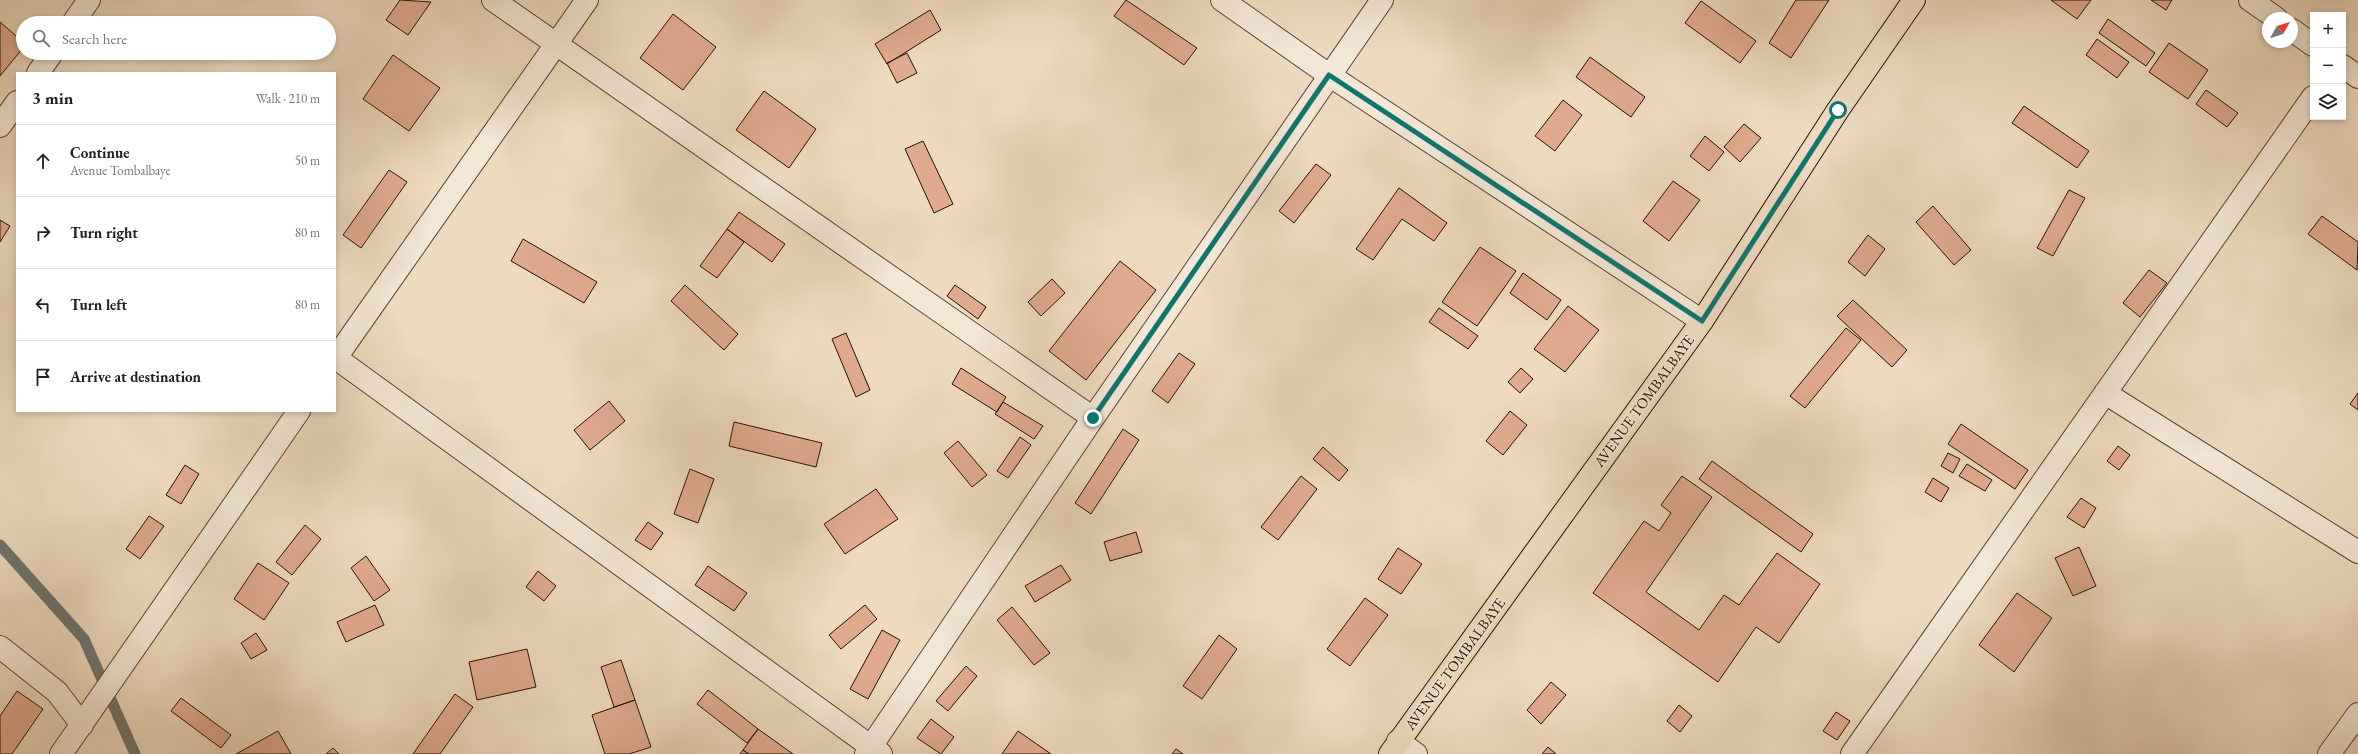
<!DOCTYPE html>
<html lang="en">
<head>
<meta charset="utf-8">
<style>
	:root { --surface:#fff; --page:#f6f6f6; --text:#202124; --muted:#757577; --line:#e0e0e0 }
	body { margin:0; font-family:"EB Garamond",serif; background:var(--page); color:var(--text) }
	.controls { position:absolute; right:12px; top:12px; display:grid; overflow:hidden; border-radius:0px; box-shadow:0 2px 6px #0003 }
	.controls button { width:36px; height:36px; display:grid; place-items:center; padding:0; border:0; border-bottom:1px solid var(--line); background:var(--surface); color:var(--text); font:20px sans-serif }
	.compass { position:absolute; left:2262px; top:12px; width:36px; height:36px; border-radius:50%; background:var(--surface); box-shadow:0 2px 6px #0003; rotate:51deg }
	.stop { position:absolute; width:12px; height:12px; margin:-9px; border:3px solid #0f766e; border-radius:50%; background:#fff }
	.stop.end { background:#0f766e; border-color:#fff; box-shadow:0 1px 4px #0008 }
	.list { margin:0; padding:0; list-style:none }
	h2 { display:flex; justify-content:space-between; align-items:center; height:52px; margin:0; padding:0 16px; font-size:17px }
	h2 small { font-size:13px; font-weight:400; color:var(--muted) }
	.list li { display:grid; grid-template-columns:26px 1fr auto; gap:12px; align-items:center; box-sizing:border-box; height:72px; padding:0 16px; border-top:1px solid var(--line) }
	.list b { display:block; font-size:15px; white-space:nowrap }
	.list p { margin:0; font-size:13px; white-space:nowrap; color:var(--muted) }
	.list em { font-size:13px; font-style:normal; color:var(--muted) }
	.icon { flex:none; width:22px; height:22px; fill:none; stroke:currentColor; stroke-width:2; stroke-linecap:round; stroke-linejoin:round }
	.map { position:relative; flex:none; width:2358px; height:754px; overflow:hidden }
	.search { position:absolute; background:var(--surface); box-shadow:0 2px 6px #0003; left:16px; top:16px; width:320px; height:44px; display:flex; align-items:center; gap:10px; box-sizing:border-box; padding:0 14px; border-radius:22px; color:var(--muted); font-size:15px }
	.panel { position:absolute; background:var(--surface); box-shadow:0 2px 6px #0003; left:16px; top:72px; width:320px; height:340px; border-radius:0px }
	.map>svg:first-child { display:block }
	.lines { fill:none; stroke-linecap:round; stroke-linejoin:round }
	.stream { stroke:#6e7570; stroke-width:11 }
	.building { fill:#e0aa91; stroke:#291000 }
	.minor-casing { stroke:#5a4230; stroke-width:24 }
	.major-casing { stroke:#291000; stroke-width:24 }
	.minor { stroke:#f3e7d6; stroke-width:22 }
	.major { stroke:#eddac0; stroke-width:22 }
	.route { stroke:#0f766e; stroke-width:5 }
	.labels { text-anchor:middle; stroke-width:3.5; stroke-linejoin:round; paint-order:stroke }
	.street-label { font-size:15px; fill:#291000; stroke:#f3e7d6 }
</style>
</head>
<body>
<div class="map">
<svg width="2358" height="754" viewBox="0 0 2358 754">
	<rect width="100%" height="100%" fill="#eddac0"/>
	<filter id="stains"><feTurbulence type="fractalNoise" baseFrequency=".005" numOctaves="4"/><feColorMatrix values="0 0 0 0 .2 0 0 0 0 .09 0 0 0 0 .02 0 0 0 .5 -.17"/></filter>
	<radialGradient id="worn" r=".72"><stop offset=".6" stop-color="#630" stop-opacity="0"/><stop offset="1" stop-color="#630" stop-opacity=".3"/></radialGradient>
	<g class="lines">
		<path class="stream" d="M0,545l84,94 51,115"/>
	</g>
	<path class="building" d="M400,0l31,2 -23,33 -22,-15z
		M1126,0l71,48 -13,17 -70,-49z
		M1796,0h33l-38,58 -22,-15z
		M2051,0h40l-14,19z
		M2151,0h21l-6,10z
		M1701,1l55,40 -16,22 -55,-40z
		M930,10l11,20 -54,34 -12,-20z
		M673,14l43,33 -33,43 -43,-32z
		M2108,19l47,34 -9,13 -47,-33z
		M0,22l23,20v6l-23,28z
		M2097,39l32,23 -12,16 -31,-23z
		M2169,43l39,27 -20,29 -39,-27z
		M907,53l10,20 -20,10 -10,-20z
		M393,55l47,33 -31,43 -46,-32z
		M1590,57l55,40 -14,20 -55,-40z
		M2206,90l32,23 -11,14 -31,-23z
		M764,91l52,38 -27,39 -53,-38z
		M1563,100l19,15 -27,36 -20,-15z
		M2024,106l65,45 -12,17 -65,-45z
		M1744,124l17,14 -21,24 -16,-15z
		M1705,136l19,16 -15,19 -19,-15z
		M923,141l30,63 -19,9 -29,-64z
		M1316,164l15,11 -37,48 -15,-12z
		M389,170l18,12 -46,66 -18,-13z
		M1673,181l27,19 -31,41 -26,-20z
		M1399,188l48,35 -13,18 -32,-22 -29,41 -17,-11z
		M2069,190l16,8 -32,58 -16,-8z
		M1933,206l38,44 -17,15 -38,-43z
		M739,212l46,32 -13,18 -45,-33z
		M2322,216l36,26 -1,28 -49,-36z
		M0,220l10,6 -10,16z
		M727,229l17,13 -27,36 -17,-12z
		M1868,235l17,14 -20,27 -17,-14z
		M523,239l74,43 -13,21 -73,-42z
		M1480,247l36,24 -39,55 -35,-24z
		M1120,261l36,29 -70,90 -37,-29z
		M2149,270l18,13 -27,34 -17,-14z
		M1523,273l38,27 -14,20 -37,-27z
		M1052,279l13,14 -24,23 -13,-14z
		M685,285l53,49 -14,16 -53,-49z
		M955,285l31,22 -8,12 -31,-23z
		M1853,300l54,50 -15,17 -55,-51z
		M1568,306l31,24 -34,42 -31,-23z
		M1439,308l39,28 -10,13 -39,-27z
		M1846,328l15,12 -56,68 -15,-12z
		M846,333l24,57 -14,7 -24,-58z
		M1179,353l16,11 -27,39 -16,-12z
		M961,368l45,29 -9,15 -45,-28z
		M1521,368l12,11 -13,14 -12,-11z
		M2358,393v17l-8,-6z
		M609,401l16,20 -35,29 -16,-20z
		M1003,402l40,24 -9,13 -39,-25z
		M1510,411l17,14 -24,30 -17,-14z
		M734,422l88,21 -6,24 -87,-21z
		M1961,424l67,46 -13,19 -67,-45z
		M1123,429l16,11 -48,74 -16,-11z
		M1020,437l11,8 -23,33 -11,-7z
		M958,441l29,34 -15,12 -28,-34z
		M2118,446l12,9 -11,15 -12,-9z
		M1323,447l25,23 -9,11 -26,-22z
		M1948,453l12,6 -7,14 -12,-7z
		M1712,461l101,73 -12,18 -102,-73z
		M1967,464l25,16 -7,11 -26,-15z
		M185,465l14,9 -18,30 -15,-9z
		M690,469l24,10 -16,44 -24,-9z
		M1301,476l16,13 -39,51 -17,-13z
		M1682,476l30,21 -66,95 53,38 25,-35 15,10 38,-52 43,31 -41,59 -23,-16 -38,55 -125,-89 51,-72 15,10 12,-18 -10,-8z
		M1933,478l16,10 -8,14 -16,-10z
		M876,489l22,30 -53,35 -21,-30z
		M2081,498l15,10 -12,20 -17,-11z
		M149,516l15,10 -24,33 -14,-10z
		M648,522l15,11 -12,17 -16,-10z
		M305,525l16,14 -29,36 -16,-13z
		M1136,532l6,20 -32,9 -6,-19z
		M2079,547l17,39 -23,10 -18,-38z
		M1398,548l24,16 -21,30 -23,-15z
		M366,556l24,34 -16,11 -23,-33z
		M258,563l31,20 -25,37 -30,-21z
		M1061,565l10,15 -36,22 -10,-16z
		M708,566l39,27 -13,18 -39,-26z
		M538,571l18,15 -12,15 -18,-14z
		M2017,593l35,25 -38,54 -35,-27z
		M1365,598l23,17 -38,51 -23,-17z
		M375,605l9,20 -38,17 -9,-20z
		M865,605l12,14 -36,30 -12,-14z
		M1012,607l38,46 -16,12 -37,-45z
		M882,630l18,10 -32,59 -18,-10z
		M256,633l11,17 -16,9 -10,-16z
		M1219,635l18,14 -35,50 -19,-13z
		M527,649l9,38 -59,13 -8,-38z
		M621,660l14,40 -21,7 -13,-40z
		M966,666l11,10 -29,35 -12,-10z
		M1551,682l15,13 -25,29 -14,-14z
		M708,690l50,39 -11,14 -50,-39z
		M17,691l26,18 -31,45h-12v-38z
		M455,694l18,13 -33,47h-27z
		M181,698l50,37 -10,13 -50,-37z
		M635,700l16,47 -22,7h-24l-13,-39z
		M1679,705l13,11 -12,16 -13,-11z
		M1836,712l14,9 -13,19 -14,-9z
		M931,719l23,18 -13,17 -24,-16z
		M758,729l35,25h-44l-6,-4z
		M278,731l13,23h-55z
		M1018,731l33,23h-49z
		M1548,747l8,7h-14z
		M333,748l6,6h-13z
		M1176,749l7,5h-11z
		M743,750l5,4h-8z"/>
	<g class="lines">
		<g class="minor-casing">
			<path id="minor" d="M493,0l600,418
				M1222,0l107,75 373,246
				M2250,0l26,18
				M73,23l16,-23
				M2292,30l21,15
				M2343,66l15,11
				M38,73l14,-20
				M0,126l17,-24
				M336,358l545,396
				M335,359l252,-359
				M2105,393l253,159
				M0,647l57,45 25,33
				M1398,741l18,13
				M61,754l238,-343
				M866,754l227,-336 289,-418
				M1852,754l461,-657
				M2329,754l29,-40"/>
		</g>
		<g class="major-casing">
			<path id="major" d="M1390,754l312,-433 136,-211 76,-110"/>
		</g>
		<use href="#minor" class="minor"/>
		<use href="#major" class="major"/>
	</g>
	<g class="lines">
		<path class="route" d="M1093,418l236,-343 373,246 136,-211"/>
	</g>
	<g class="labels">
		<g class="street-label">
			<text transform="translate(1644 401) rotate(-54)" y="5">AVENUE TOMBALBAYE</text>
			<text transform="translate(1455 664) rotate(-54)" y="5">AVENUE TOMBALBAYE</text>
		</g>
	</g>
	<rect width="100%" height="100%" filter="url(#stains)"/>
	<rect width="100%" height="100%" fill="url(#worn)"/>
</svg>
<div class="controls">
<button>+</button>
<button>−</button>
<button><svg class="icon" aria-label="layers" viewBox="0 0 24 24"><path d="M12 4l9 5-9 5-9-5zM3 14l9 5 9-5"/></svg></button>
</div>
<svg class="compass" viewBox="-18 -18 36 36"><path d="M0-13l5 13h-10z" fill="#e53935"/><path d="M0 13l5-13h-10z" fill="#757577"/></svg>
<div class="stop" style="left:1838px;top:110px"></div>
<div class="stop end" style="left:1093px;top:418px"></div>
<div class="search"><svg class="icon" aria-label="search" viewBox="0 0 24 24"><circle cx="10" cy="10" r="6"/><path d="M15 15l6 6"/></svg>Search here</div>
<section class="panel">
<h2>3 min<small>Walk · 210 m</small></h2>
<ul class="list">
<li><svg class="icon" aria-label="ahead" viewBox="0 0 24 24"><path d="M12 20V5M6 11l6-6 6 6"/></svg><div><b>Continue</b><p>Avenue Tombalbaye</p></div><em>50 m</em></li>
<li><svg class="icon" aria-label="right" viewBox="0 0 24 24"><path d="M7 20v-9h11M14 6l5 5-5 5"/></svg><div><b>Turn right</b></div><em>80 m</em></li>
<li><svg class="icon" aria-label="left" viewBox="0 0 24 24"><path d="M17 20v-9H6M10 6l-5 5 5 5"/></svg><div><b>Turn left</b></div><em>80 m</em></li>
<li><svg class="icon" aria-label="arrive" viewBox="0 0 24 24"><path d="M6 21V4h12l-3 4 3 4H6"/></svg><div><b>Arrive at destination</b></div></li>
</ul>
</section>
</div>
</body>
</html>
